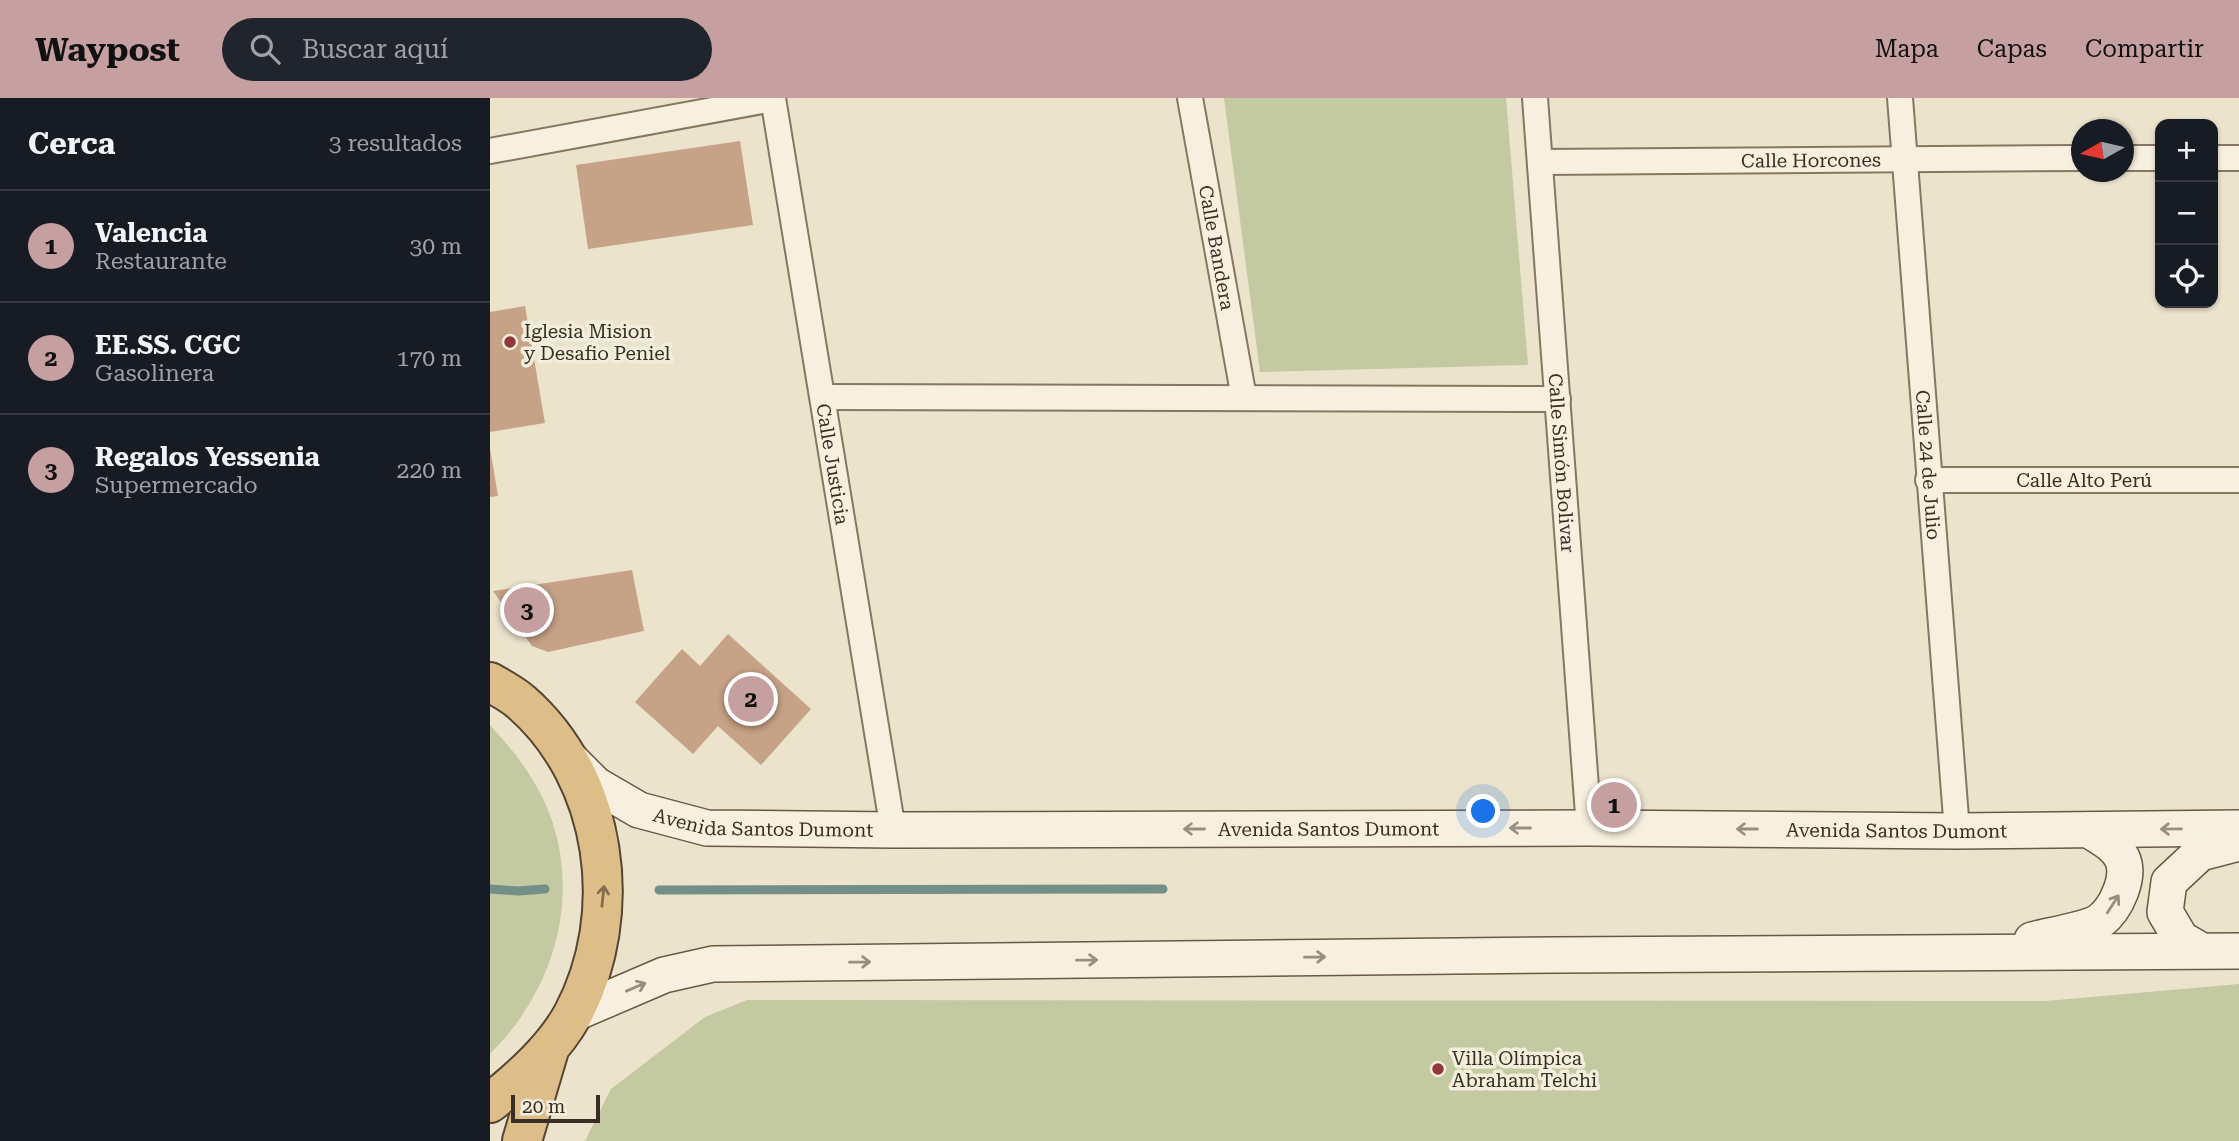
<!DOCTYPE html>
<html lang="es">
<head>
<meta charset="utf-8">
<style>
	:root { --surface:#171b24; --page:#20242c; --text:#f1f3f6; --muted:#9ea1a6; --line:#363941; --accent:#c69fa0 }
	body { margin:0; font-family:"Roboto Serif",serif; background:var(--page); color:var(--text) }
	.controls { position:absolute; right:21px; top:21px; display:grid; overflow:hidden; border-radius:14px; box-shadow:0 2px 5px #0004 }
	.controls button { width:63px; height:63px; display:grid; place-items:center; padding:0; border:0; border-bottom:2px solid var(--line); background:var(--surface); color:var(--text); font:35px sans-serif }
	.compass { position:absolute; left:1581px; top:21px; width:63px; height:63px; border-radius:50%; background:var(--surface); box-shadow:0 2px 5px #0004; rotate:262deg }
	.scale { position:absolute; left:21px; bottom:18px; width:89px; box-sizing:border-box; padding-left:7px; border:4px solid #392e23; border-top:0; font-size:19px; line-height:24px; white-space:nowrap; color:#392e23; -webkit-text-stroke:5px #f3eddb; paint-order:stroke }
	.you { position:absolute; left:994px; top:714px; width:24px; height:24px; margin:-18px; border:5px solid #fff; border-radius:50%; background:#1a73e8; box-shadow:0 0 0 10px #1a73e833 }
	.badge { display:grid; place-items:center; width:46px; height:46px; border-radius:50%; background:var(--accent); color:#111; font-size:23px; font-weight:700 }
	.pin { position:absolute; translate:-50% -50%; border:4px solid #fff; box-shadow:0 2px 7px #0006 }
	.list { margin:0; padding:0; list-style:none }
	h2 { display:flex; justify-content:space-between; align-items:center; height:91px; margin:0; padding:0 28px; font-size:30px }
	h2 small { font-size:23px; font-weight:400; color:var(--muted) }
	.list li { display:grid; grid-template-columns:46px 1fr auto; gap:21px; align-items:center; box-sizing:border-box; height:112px; padding:0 28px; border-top:2px solid var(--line) }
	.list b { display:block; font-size:26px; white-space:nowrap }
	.list p { margin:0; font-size:23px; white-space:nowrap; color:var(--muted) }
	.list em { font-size:23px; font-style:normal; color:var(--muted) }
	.icon { flex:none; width:38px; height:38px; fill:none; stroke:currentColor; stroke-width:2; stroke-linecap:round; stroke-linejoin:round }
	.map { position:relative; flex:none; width:1749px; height:1043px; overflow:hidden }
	header { display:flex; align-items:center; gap:42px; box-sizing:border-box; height:98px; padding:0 35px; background:var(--accent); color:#111 }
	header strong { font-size:33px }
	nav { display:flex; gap:38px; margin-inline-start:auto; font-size:24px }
	.search { width:490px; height:63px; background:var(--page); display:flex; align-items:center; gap:18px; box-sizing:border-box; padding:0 24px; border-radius:38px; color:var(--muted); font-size:26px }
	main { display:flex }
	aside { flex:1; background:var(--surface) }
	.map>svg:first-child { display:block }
	.green { fill:#c3c9a0 }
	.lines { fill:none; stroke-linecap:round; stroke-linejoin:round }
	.stream { stroke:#738f88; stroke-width:9 }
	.building { fill:#c6a286 }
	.minor-casing { stroke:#877661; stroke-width:28 }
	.secondary-casing { stroke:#695844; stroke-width:38 }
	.trunk-casing { stroke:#564534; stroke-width:42 }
	.minor { stroke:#f7f0df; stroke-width:24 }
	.secondary { stroke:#f7f0df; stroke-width:35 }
	.trunk { stroke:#debe88; stroke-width:38 }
	.oneway { stroke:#988f81 }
	.oneway2 { stroke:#836f50 }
	.poi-dot { fill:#913837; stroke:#f3eddb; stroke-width:2.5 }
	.labels { text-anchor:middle; stroke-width:7; stroke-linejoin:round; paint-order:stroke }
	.street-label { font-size:19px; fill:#392e23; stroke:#f3eddb }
	.poi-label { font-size:19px; fill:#392e23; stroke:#f3eddb; text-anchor:start }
</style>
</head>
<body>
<header>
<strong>Waypost</strong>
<div class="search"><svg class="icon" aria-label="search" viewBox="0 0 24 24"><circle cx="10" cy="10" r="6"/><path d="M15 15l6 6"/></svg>Buscar aquí</div>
<nav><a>Mapa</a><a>Capas</a><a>Compartir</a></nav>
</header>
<main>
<aside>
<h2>Cerca<small>3 resultados</small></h2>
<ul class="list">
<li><span class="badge">1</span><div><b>Valencia</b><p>Restaurante</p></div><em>30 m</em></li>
<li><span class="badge">2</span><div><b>EE.SS. CGC</b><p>Gasolinera</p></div><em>170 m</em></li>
<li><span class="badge">3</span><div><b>Regalos Yessenia</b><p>Supermercado</p></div><em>220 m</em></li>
</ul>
</aside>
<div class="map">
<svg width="1749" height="1043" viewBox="0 0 1749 1043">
	<rect width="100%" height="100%" fill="#ebe3cc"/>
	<path class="green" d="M734,0h282l22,267 -268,7z
		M0,627c22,24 42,49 55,78 39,87 11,186 -55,251z
		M1749,886v157h-1654l26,-52 94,-72 42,-17 1299,1z"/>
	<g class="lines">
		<path class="stream" d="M0,791l28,2 27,-2
			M169,792l504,-1"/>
	</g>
	<path class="building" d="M250,43l13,84 -165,24 -12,-84z
		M35,208l20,117 -55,9v-120z
		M0,350l8,48 -8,1z
		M142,472l12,61 -96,21 -16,-6 -39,-55z
		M238,536l83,75 -50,56 -43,-39 -25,28 -58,-52 47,-53 18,17z"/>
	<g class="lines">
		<g class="minor-casing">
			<g id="minor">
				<path id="s1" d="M283,0l120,732"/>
				<path id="s2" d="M700,0l54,300"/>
				<path id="s3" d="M1045,0l54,730"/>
				<path id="s4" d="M1410,0l57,733"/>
				<path d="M0,53l283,-52"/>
				<path d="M1633,60h37"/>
				<path d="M1723,60h26"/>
				<path id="s5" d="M1050,64l541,-4"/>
				<path d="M333,299l735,2"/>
				<path id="s6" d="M1438,382h311"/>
			</g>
		</g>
		<g class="secondary-casing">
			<g id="secondary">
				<path id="s7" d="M79,660l27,27 43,25 68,18 186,2 696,-2 368,3 282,-3"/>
				<path d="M1542,842c15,-4 57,-11 68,-19 16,-12 31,-44 22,-63 -7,-14 -21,-20 -33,-28"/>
				<path d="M1710,852l-19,-11 -16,-27 4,-30 31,-29 39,-10"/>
				<path d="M83,916l91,-39 49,-11 844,-9 682,-4"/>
			</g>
		</g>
		<g class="trunk-casing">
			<path id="trunk" d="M0,584c10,6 22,12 31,20 87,76 105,212 52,312 -19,35 -52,64 -83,89
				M32,1043l27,-91"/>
		</g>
		<use href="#minor" class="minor"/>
		<use href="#secondary" class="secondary"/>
		<use href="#trunk" class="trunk"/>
	</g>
	<defs><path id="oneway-shaft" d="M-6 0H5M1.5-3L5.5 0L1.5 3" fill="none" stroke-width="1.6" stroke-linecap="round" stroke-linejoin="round" transform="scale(1.75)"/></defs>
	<g class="oneway">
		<use href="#oneway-shaft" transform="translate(1030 730) rotate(180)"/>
		<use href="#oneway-shaft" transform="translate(704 731) rotate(180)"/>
		<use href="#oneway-shaft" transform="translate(1257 731) rotate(-180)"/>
		<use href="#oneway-shaft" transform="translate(1681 731) rotate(179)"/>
		<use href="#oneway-shaft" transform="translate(1623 806) rotate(-57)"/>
		<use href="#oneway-shaft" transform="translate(825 859) rotate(-1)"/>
		<use href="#oneway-shaft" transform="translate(597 862) rotate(-1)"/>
		<use href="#oneway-shaft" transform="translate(370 864) rotate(-1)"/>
		<use href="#oneway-shaft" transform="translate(146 889) rotate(-23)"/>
	</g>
	<use class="oneway2" href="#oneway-shaft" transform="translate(113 798) rotate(-84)"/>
	<g class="poi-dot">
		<circle cx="20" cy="244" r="7"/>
		<circle cx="948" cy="971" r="7"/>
	</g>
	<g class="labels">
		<g class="street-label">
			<text dy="7" stroke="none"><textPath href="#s5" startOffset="271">Calle Horcones</textPath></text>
			<text dy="7" stroke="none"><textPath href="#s2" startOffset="152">Calle Bandera</textPath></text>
			<text dy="7" stroke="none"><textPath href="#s3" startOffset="366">Calle Simón Bolivar</textPath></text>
			<text dy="7" stroke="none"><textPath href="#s1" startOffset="371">Calle Justicia</textPath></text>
			<text dy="7" stroke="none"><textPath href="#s4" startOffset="368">Calle 24 de Julio</textPath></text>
			<text dy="7" stroke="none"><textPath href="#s6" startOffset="156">Calle Alto Perú</textPath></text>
			<text dy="7" stroke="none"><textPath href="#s7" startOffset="214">Avenida Santos Dumont</textPath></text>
			<text dy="7" stroke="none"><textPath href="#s7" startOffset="780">Avenida Santos Dumont</textPath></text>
			<text dy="7" stroke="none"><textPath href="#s7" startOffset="1348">Avenida Santos Dumont</textPath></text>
		</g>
		<g class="poi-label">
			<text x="34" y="240">Iglesia Mision<tspan x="34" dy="22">y Desafio Peniel</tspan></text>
			<text x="962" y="967">Villa Olímpica<tspan x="962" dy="22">Abraham Telchi</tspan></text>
		</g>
	</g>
</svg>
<div class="controls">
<button>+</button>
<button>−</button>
<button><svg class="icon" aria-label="locate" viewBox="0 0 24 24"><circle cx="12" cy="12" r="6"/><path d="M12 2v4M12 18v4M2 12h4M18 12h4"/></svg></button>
</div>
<svg class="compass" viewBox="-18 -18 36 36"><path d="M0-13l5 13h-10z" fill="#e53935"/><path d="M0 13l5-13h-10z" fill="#9ea1a6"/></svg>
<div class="scale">20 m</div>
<div class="you"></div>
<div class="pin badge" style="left:1124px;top:707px">1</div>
<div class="pin badge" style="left:261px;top:601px">2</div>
<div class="pin badge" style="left:37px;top:512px">3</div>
</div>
</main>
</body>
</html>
